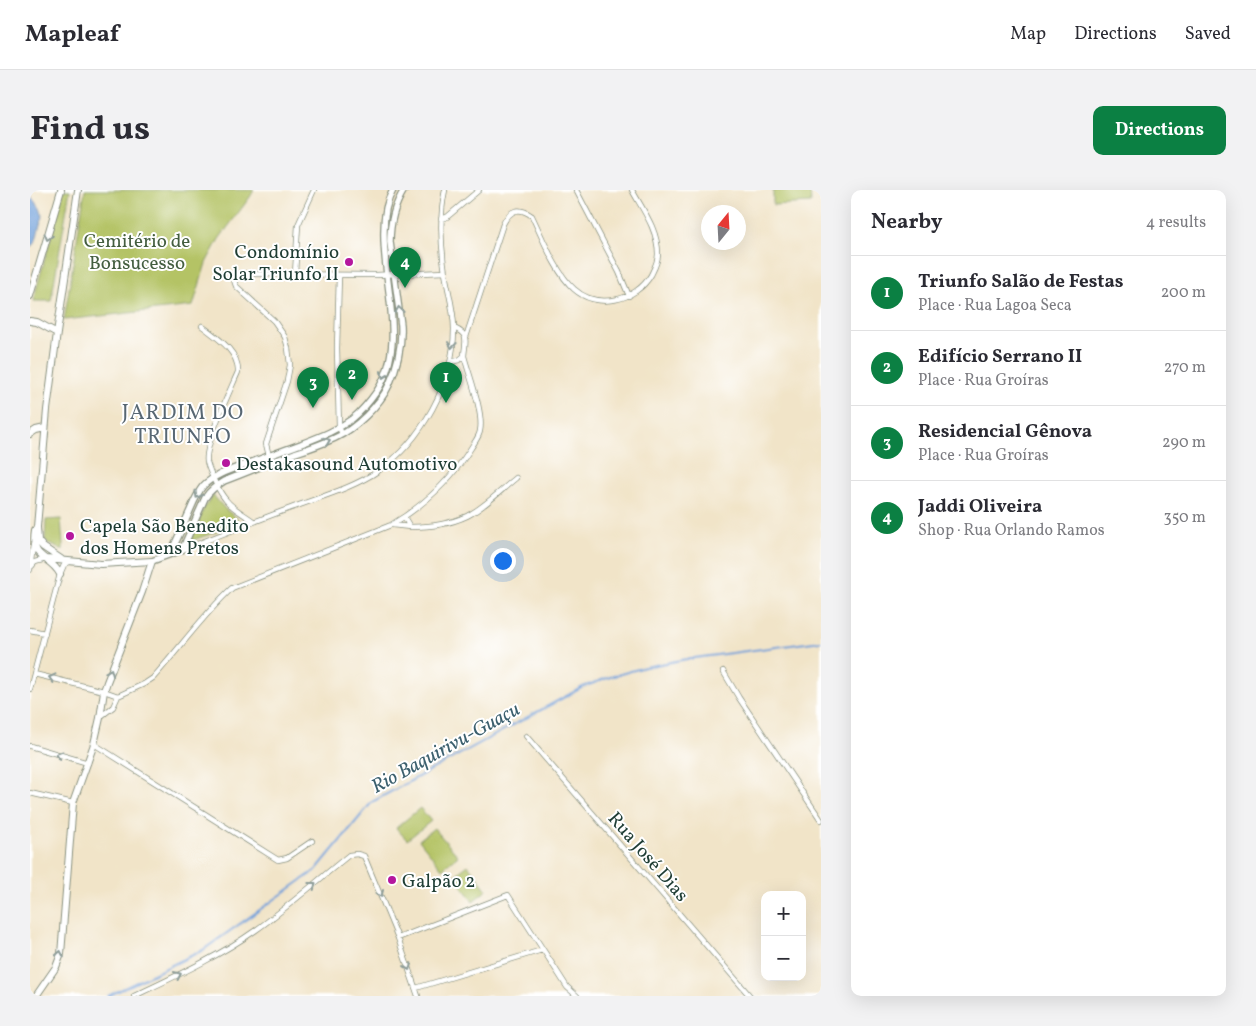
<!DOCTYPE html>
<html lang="en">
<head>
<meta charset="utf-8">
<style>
	:root { --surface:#fff; --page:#f2f2f3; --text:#2b2b33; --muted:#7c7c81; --line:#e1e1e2; --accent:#0b8043 }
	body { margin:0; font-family:Vollkorn,serif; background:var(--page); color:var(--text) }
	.controls { position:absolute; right:15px; bottom:15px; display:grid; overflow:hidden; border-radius:10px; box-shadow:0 5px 20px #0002 }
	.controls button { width:45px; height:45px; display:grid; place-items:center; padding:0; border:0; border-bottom:1px solid var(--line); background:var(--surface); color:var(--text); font:25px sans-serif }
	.compass { position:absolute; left:671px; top:15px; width:45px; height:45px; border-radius:50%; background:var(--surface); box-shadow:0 5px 20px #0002; rotate:18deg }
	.you { position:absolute; left:472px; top:370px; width:18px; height:18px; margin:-12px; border:4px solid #fff; border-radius:50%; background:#1a73e8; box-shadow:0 0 0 8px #1a73e833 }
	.badge { display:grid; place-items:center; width:32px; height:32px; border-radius:50%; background:var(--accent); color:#fff; font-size:16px; font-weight:700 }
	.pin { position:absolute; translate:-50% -41px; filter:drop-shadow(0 1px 2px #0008) }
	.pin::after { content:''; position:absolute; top:26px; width:18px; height:15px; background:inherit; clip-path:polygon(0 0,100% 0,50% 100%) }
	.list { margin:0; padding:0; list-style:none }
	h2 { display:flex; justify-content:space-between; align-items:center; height:65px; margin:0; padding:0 20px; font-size:21px }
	h2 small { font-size:16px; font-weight:400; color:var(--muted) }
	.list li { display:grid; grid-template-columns:32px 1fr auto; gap:15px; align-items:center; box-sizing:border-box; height:75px; padding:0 20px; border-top:1px solid var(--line) }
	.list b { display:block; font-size:19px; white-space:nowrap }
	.list p { margin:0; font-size:16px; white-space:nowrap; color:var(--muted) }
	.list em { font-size:16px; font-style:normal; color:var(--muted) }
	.map { position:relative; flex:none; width:791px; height:806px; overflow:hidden; border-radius:10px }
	header { display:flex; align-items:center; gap:30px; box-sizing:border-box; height:70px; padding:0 25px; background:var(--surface); border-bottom:1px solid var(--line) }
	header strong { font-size:24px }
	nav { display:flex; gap:28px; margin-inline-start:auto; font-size:18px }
	.intro { display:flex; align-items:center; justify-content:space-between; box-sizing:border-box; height:120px; padding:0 30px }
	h1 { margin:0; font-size:35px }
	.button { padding:12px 22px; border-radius:10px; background:var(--accent); color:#fff; font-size:18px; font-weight:700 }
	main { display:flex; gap:30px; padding:0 30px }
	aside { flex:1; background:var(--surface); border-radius:10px; box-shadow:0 5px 20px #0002 }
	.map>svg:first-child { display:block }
	.green { fill:#b4c365; stroke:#6a804c }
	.water { fill:#71a0da; stroke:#486e87 }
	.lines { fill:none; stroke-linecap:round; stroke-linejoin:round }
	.stream { stroke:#71a0da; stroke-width:2 }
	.minor-casing { stroke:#88907e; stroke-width:6 }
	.tertiary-casing { stroke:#88907e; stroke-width:8 }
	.secondary-casing { stroke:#88907e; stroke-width:8 }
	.minor { stroke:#fff; stroke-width:4.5 }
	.tertiary { stroke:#fff; stroke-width:5.5 }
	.secondary { stroke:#fff; stroke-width:6 }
	.oneway { stroke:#8f9e9a }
	.poi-dot { fill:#b5179e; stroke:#fff; stroke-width:2 }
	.labels { text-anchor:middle; stroke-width:4; stroke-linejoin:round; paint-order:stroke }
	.park-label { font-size:19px; fill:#445e40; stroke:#fff }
	.poi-label { font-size:19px; fill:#1f3d34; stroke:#fff; text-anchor:start }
	.street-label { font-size:19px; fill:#1f3d34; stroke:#fff }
	.water-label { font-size:20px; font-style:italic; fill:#3c606e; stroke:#fff }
	.quarter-label { font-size:21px; letter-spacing:1px; fill:#586773; stroke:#fff }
</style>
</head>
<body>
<header>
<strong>Mapleaf</strong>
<nav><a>Map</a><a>Directions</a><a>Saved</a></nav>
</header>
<div class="intro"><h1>Find us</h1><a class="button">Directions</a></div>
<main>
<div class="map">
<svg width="791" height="806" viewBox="0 0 791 806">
	<rect width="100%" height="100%" fill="#fff"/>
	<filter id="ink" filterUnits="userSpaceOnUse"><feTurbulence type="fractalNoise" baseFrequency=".02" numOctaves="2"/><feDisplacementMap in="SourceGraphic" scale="10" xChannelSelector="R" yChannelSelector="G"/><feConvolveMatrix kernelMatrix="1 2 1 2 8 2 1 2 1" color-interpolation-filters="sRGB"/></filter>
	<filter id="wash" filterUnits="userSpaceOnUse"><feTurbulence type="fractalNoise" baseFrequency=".0096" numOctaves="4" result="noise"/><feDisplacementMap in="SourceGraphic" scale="20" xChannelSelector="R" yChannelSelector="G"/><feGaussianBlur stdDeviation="1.12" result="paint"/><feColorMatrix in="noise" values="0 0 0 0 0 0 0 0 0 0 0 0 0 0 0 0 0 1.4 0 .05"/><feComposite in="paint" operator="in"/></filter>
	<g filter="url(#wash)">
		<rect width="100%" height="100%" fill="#f1e4c8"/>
		<path class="green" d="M34,0h6l-19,111h-18z
			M55,0h169l-4,7 -31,42 -13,24 -13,43 -129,14z
			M743,0h37l1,13 -38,2z
			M183,305l13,15 10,7 2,3c-8,9 -35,16 -47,21l13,-33z
			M31,329l2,27v4l-14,-6 -4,-4 1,-20z
			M390,618l11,13 -24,19 -11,-12z
			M404,638l24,28 -16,13 -23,-29z
			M438,675l19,25 -14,11 -19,-25z"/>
		<path class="water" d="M0,0h1v7l9,11 3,9c-6,10 -3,24 -13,30z"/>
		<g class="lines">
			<path class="stream" d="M78,806l95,-46 113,-80 56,-68 211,-115 27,-10 35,-10 42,-8 134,-18"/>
		</g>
	</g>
	<g filter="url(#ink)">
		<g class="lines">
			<g class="minor-casing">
				<path id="minor" d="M546,0l43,82 10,24
					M411,29l6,-2 32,-27
					M265,84l3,-49 16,-35
					M309,85l-2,73 2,79 3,7
					M172,136c14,11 37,25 36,46 -8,19 -34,73 -31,90 3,11 12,30 19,38 7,9 18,14 27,21
					M436,147l37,-113c7,-14 16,-18 29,-8 11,23 24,57 42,73 23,21 62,12 77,-14 3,-6 7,-13 7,-21 0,-24 -15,-44 -26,-64
					M420,172l9,-2 5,-4c1,-15 6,-21 -10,-28
					M239,266l-3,-12 21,-63 3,-16 -2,-17 -3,-11 -11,-16 -38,-35 -2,-6 3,-6 5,-1 9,1 125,1 69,-3
					M362,335l18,2 -6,-10
					M380,337c18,0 40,-3 57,-11 18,-9 34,-26 49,-38
					M152,360c36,-14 73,-29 109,-42 29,-11 62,-20 87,-37 44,-30 76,-89 76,-142 0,-19 -6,-38 -9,-56 -4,-27 -6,-56 0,-83
					M2,376l3,-4 11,-3
					M0,380l3,-25
					M0,440l15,3
					M693,481l16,27 82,122
					M4,484l70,17 14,5
					M0,499l30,-115 4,-9 5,-3
					M70,527l13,-10 5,-11 26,-12 9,-6c27,-30 50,-63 79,-90l159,-63c32,-19 60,-45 80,-77 3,-5 8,-11 9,-17 4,-18 -11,-56 -16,-75
					M496,546l224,260
					M64,554l184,116 9,-2 25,-17
					M0,556l58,17
					M0,603l43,10
					M368,748l110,-43 52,81 7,11 10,9
					M386,798l126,-38
					M104,806c42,-20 84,-39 122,-66 32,-23 62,-50 93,-75l8,-1 7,2 34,82 20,58"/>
			</g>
			<g class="tertiary-casing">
				<path id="tertiary" d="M140,364c7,-14 13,-28 19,-41 4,-9 8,-20 14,-27 11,-11 27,-16 41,-21 19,-7 38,-14 57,-21 18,-7 35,-13 51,-25 10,-8 18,-18 25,-28 31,-47 5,-109 7,-161 0,-14 2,-28 9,-40
					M122,371l30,-11 23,-52c5,-8 11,-12 19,-17 24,-9 47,-19 71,-28 13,-4 27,-9 40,-15 20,-9 45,-33 54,-53 8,-18 13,-40 12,-60l-11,-83c0,-19 4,-36 14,-52"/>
			</g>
			<g class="secondary-casing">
				<path id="secondary" d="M0,106l31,-106
					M0,131l7,1 20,11
					M0,244l6,-4 9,-2
					M5,340c-5,31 14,24 25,44
					M31,369l-18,-12 -5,-6 -1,-14 10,-117 10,-77 21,-143
					M6,806l20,-29 5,-13 12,-151 21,-59 6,-26 4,-27 3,-9 35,-90 10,-31 -51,3 -55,-5"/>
			</g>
			<use href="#minor" class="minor"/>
			<use href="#tertiary" class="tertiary"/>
			<use href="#secondary" class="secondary"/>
		</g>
		<defs><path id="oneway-chevron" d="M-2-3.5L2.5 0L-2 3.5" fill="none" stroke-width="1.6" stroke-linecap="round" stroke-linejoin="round" transform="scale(1.25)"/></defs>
		<g class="oneway">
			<use href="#oneway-chevron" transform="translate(18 47) rotate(106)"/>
			<use href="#oneway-chevron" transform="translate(369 120) rotate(-98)"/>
			<use href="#oneway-chevron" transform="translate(422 155) rotate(97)"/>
			<use href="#oneway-chevron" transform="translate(354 185) rotate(111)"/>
			<use href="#oneway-chevron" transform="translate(297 251) rotate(-21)"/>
			<use href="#oneway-chevron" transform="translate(168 305) rotate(120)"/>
			<use href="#oneway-chevron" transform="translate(80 482) rotate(-68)"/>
			<use href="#oneway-chevron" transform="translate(22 488) rotate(-166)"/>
			<use href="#oneway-chevron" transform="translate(29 565) rotate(-164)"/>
			<use href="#oneway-chevron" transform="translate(283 695) rotate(-38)"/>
			<use href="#oneway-chevron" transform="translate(350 704) rotate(67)"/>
			<use href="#oneway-chevron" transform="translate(30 764) rotate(-80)"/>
			<use href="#oneway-chevron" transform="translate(378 777) rotate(71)"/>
			<use href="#oneway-chevron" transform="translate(148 785) rotate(-25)"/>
		</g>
	</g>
	<g class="poi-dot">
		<circle cx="319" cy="72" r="5"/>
		<circle cx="196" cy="273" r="5"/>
		<circle cx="40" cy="346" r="5"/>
		<circle cx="362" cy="690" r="5"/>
	</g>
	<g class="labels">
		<g class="park-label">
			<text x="107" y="57">Cemitério de<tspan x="107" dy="22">Bonsucesso</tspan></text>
		</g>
		<g class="poi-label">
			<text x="309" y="68" text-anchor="end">Condomínio<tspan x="309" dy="22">Solar Triunfo II</tspan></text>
			<text x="206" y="280">Destakasound Automotivo</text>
			<text x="50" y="342">Capela São Benedito<tspan x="50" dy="22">dos Homens Pretos</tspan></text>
			<text x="372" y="697">Galpão 2</text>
		</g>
		<g class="street-label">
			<text transform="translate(619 666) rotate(49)" y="7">Rua José Dias</text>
		</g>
		<g class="water-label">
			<text transform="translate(415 557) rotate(-29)" y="7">Rio Baquirivu-Guaçu</text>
		</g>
		<g class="quarter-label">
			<text x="153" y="229">JARDIM DO<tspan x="153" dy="24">TRIUNFO</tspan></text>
		</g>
	</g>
</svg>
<div class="controls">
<button>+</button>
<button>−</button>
</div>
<svg class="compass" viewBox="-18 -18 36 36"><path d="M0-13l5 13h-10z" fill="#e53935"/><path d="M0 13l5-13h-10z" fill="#7c7c81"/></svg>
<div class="you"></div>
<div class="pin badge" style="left:416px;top:213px">1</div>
<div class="pin badge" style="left:322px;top:210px">2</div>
<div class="pin badge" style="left:283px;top:218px">3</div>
<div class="pin badge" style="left:375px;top:98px">4</div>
</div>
<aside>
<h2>Nearby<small>4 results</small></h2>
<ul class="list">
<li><span class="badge">1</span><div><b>Triunfo Salão de Festas</b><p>Place · Rua Lagoa Seca</p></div><em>200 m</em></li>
<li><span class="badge">2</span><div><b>Edifício Serrano II</b><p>Place · Rua Groíras</p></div><em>270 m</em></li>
<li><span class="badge">3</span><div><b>Residencial Gênova</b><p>Place · Rua Groíras</p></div><em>290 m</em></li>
<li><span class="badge">4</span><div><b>Jaddi Oliveira</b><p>Shop · Rua Orlando Ramos</p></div><em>350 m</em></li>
</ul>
</aside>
</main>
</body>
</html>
